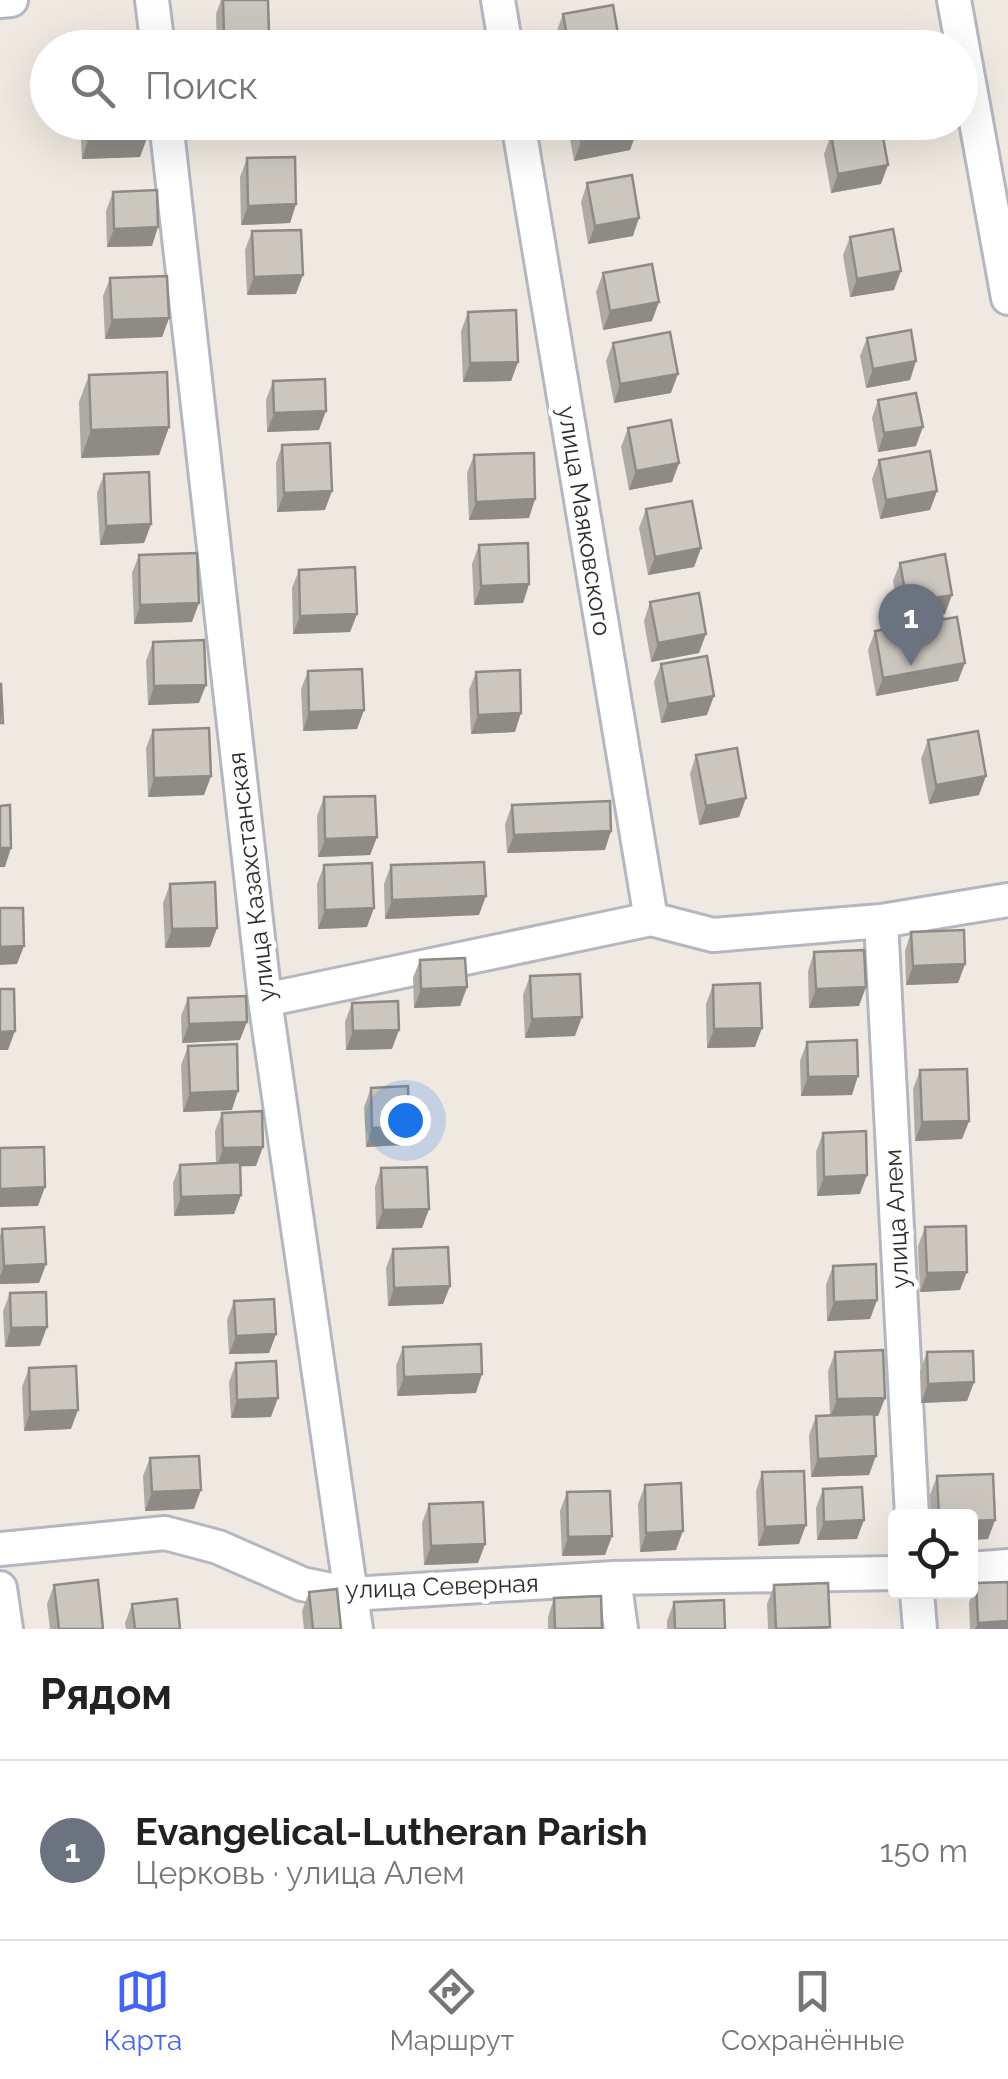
<!DOCTYPE html>
<html lang="ru">
<head>
<meta charset="utf-8">
<style>
	:root { --surface:#fff; --page:#f6f6f6; --text:#222; --muted:#767676; --line:#e0e0e0; --accent:#4264fb }
	body { margin:0; font-family:Raleway,sans-serif; background:var(--page); color:var(--text) }
	.controls { position:absolute; right:30px; bottom:30px; display:grid; overflow:hidden; border-radius:10px; box-shadow:0 10px 40px #0002 }
	.controls button { width:90px; height:90px; display:grid; place-items:center; padding:0; border:0; border-bottom:2px solid var(--line); background:var(--surface); color:var(--text); font:50px sans-serif }
	.you { position:absolute; left:405px; top:1120px; width:35px; height:35px; margin:-25px; border:8px solid #fff; border-radius:50%; background:#1a73e8; box-shadow:0 0 0 15px #1a73e833 }
	.badge { display:grid; place-items:center; width:65px; height:65px; border-radius:50%; background:var(--accent); color:#fff; font-size:32px; font-weight:700 }
	.pin { position:absolute; translate:-50% -82px; filter:drop-shadow(0 2px 5px #0008) }
	.pin::after { content:''; position:absolute; top:52px; width:35px; height:30px; background:inherit; clip-path:polygon(0 0,100% 0,50% 100%) }
	.list { margin:0; padding:0; list-style:none }
	h2 { display:flex; justify-content:space-between; align-items:center; height:130px; margin:0; padding:0 40px; font-size:42px }
	h2 small { font-size:32px; font-weight:400; color:var(--muted) }
	.list li { display:grid; grid-template-columns:65px 1fr auto; gap:30px; align-items:center; box-sizing:border-box; height:180px; padding:0 40px; border-top:2px solid var(--line) }
	.list b { display:block; font-size:38px; white-space:nowrap }
	.list p { margin:0; font-size:32px; white-space:nowrap; color:var(--muted) }
	.list em { font-size:32px; font-style:normal; color:var(--muted) }
	.icon { flex:none; width:55px; height:55px; fill:none; stroke:currentColor; stroke-width:2; stroke-linecap:round; stroke-linejoin:round }
	.map { position:relative; flex:none; width:1008px; height:1629px; overflow:hidden }
	.search { position:absolute; background:var(--surface); box-shadow:0 10px 40px #0002; left:30px; right:30px; top:30px; height:110px; display:flex; align-items:center; gap:25px; box-sizing:border-box; padding:0 35px; border-radius:55px; color:var(--muted); font-size:38px }
	.sheet { height:310px; background:var(--surface) }
	nav { display:flex; justify-content:space-around; align-items:center; box-sizing:border-box; height:140px; border-top:2px solid var(--line); background:var(--surface); font-size:28px; color:var(--muted) }
	nav a { display:grid; justify-items:center; gap:5px }
	nav .on { color:var(--accent) }
	.map>svg:first-child { display:block }
	.lines { fill:none; stroke-linecap:round; stroke-linejoin:round }
	.minor-casing { stroke:#b4b7c1; stroke-width:38 }
	.minor { stroke:#fff; stroke-width:32 }
	.wall { fill:#afaba4 }
	.shaded-wall { fill:#8e8b86 }
	.building { fill:#cbc7bf; stroke:#8e8b86; stroke-width:2.5 }
	.labels { text-anchor:middle; stroke-width:10; stroke-linejoin:round; paint-order:stroke }
	.street-label { font-size:25px; fill:#2e2e2e; stroke:#fff }
</style>
</head>
<body>
<div class="map">
<svg width="1008" height="1629" viewBox="0 0 1008 1629">
	<rect width="100%" height="100%" fill="#efe9e1"/>
	<g class="lines">
		<g class="minor-casing">
			<path id="minor" d="M152,0l6,48
				M498,0l8,48
				M954,0l54,298
				M0,1l11,-1
				M166,122l99,878 91,629
				M518,122l133,797
				M881,921l31,595
				M265,1000l386,-81 62,16 168,-14 127,-21
				M0,1549l165,-16 53,14 84,37 49,10 263,-16 282,-5
				M970,1569l38,-3
				M614,1578l7,51
				M0,1588l6,41
				M917,1592l3,37"/>
		</g>
		<use href="#minor" class="minor"/>
	</g>
	<path class="wall" d="M221,0h47l-4,48h-47l-1,-34z
		M563,14l56,34h-60l-3,-15z
		M80,122h66l-6,35 -58,2z
		M567,122h68l-5,28 -56,11z
		M831,135l50,49 -50,9 -7,-39z
		M247,158l49,46 -6,19 -49,2 -1,-48z
		M587,183l46,53 -45,8 -7,-42z
		M113,192l39,54 -45,1 -1,-36z
		M252,231l44,63 -49,1 -2,-45z
		M850,237l44,53 -44,7 -7,-42z
		M603,273l49,48 -49,9 -7,-38z
		M110,278l59,40 -7,19 -57,2 -2,-43z
		M468,312l50,50 -7,19 -48,1 -2,-51z
		M867,338l49,23 -6,19 -44,8 -6,-32z
		M613,343l58,50 -57,10 -8,-42z
		M89,375l80,52 -10,28 -78,3 -2,-56z
		M273,381l46,49 -52,2 -1,-32z
		M878,400l38,46 -38,6 -6,-34z
		M628,428l51,35 -7,19 -43,8 -8,-43z
		M282,445l43,65 -48,2 -1,-49z
		M474,455l61,44 -6,19 -60,2 -2,-47z
		M879,460l58,31 -7,19 -50,9 -8,-40z
		M104,474l47,50 -7,19 -44,2 -3,-52z
		M646,509l55,39 -7,19 -46,8 -9,-47z
		M479,545l50,39 -6,19 -49,2 -2,-41z
		M139,555l53,67 -58,2 -2,-51z
		M900,563l45,51 -45,8 -7,-41z
		M299,570l58,44 -7,18 -57,2 -1,-46z
		M650,602l49,51 -48,9 -7,-41z
		M875,631l83,50 -82,15 -8,-46z
		M153,642l46,61 -51,2 -2,-44z
		M661,664l46,51 -46,8 -7,-41z
		M308,671l56,39 -7,19 -54,2 -2,-42z
		M476,672l39,60 -44,2 -2,-44z
		M153,730l58,46 -7,19 -56,2 -2,-49z
		M928,740l51,55 -50,9 -8,-45z
		M696,755l50,43 -7,19 -40,8 -9,-51z
		M324,797l53,40 -7,18 -52,2 -1,-41z
		M512,805l93,45 -98,3 -2,-29z
		M324,865l43,62 -49,2 -1,-45z
		M391,865l88,50 -94,4 -1,-35z
		M170,884l47,44 -7,19 -45,1 -2,-45z
		M911,932l54,32 -7,19 -52,2 -1,-34z
		M814,952l45,54 -50,2 -1,-37z
		M420,960l47,27 -7,19 -46,2 -1,-30z
		M530,976l45,60 -50,2 -2,-43z
		M713,985l42,62 -48,1 -1,-44z
		M188,998l52,42 -58,3 -1,-27z
		M352,1003l40,46 -46,1 -1,-28z
		M807,1042l45,53 -51,1 -1,-35z
		M188,1046l44,64 -49,2 -2,-47z
		M920,1070l49,51 -7,18 -47,2 -2,-52z
		M371,1088l38,39 -7,18 -36,2 -2,-40z
		M222,1113l34,53h-16l1,29 -7,19 -60,2 -1,-33 7,-18 36,-2 -1,-32z
		M823,1133l37,61 -43,2 -1,-44z
		M381,1168l48,41 -7,19 -46,1 -1,-42z
		M925,1227l35,63 -40,2 -2,-46z
		M2,1229l44,35 -7,19 -39,1v-49z
		M393,1249l57,37 -7,18 -55,2 -2,-38z
		M833,1266l44,34 -7,19 -43,2 -1,-36z
		M10,1293l30,53 -35,1 -2,-36z
		M234,1301l42,33 -7,19 -40,1 -2,-34z
		M403,1347l73,46 -79,3 -1,-30z
		M835,1352l50,46 -7,18h-4l-5,59 -58,2 -2,-42 7,-19h14l-2,-45z
		M927,1352l47,30 -7,19 -46,2 -1,-32z
		M236,1363l35,54 -40,1 -2,-36z
		M29,1368l42,61 -47,2 -2,-44z
		M150,1458l44,51 -49,2 -2,-35z
		M762,1472l37,72 -41,2 -2,-55z
		M993,1474l2,46 -7,19 -18,1v-24h-39l-1,-21 7,-19z
		M645,1485l31,65 -36,2 -2,-48z
		M823,1489l34,50 -40,1 -1,-32z
		M567,1492l45,44 -7,19 -43,1 -2,-45z
		M429,1504l56,40 -7,19 -54,2 -2,-42z
		M976,1583l32,46h-38l-1,-27z
		M54,1585l49,44h-53l-3,-25z
		M774,1585l55,44h-61l-1,-25z
		M309,1592l32,37h-37l-2,-18z
		M554,1598l48,31h-54v-12z
		M674,1602l51,27h-58v-8z
		M132,1604l48,25h-54l-1,-6z"/>
	<path class="shaded-wall" d="M269,34l-5,14h-44l4,-12z
		M637,131l-7,19 -56,11 7,-19z
		M147,138l-7,19 -58,2 6,-19z
		M888,165l-7,19 -50,9 7,-19z
		M296,204l-6,19 -49,2 7,-19z
		M639,218l-6,18 -45,8 7,-18z
		M158,227l-6,19 -45,1 7,-18z
		M901,271l-7,19 -44,7 7,-18z
		M303,275l-7,19 -49,1 7,-18z
		M659,302l-7,19 -49,9 7,-19z
		M169,318l-7,19 -57,2 7,-19z
		M916,361l-6,19 -44,8 7,-19z
		M518,362l-7,19 -48,1 7,-19z
		M678,374l-7,19 -57,10 6,-19z
		M326,411l-7,19 -52,2 7,-19z
		M169,427l-10,28 -78,3 10,-28z
		M923,427l-7,19 -38,6 6,-19z
		M679,463l-7,19 -43,8 7,-19z
		M332,491l-7,19 -48,2 7,-19z
		M937,491l-7,19 -50,9 6,-19z
		M535,499l-6,19 -60,2 7,-18z
		M151,524l-7,19 -44,2 6,-19z
		M701,548l-7,19 -46,8 7,-18z
		M529,584l-6,19 -49,2 7,-19z
		M952,595l-7,19 -45,8 7,-19z
		M199,603l-7,19 -58,2 6,-19z
		M357,614l-7,18 -57,2 7,-18z
		M706,634l-7,19 -48,9 7,-19z
		M965,663l-7,18 -82,15 7,-18z
		M206,685l-7,18 -51,2 6,-19z
		M714,696l-7,19 -46,8 7,-19z
		M364,710l-7,19 -54,2 6,-19z
		M521,713l-6,19 -44,2 7,-19z
		M211,776l-7,19 -56,2 6,-19z
		M986,776l-7,19 -50,9 7,-19z
		M746,798l-7,19 -40,8 7,-19z
		M611,831l-6,19 -98,3 7,-18z
		M377,837l-7,18 -52,2 7,-18z
		M0,848h11l-6,19h-5z
		M486,896l-7,19 -94,4 7,-19z
		M374,908l-7,19 -49,2 7,-19z
		M217,928l-7,19 -45,1 7,-19z
		M24,946l-7,18 -17,1v-18z
		M965,964l-7,19 -52,2 7,-19z
		M467,987l-7,19 -46,2 7,-19z
		M866,987l-7,19 -50,2 7,-19z
		M582,1017l-7,19 -50,2 7,-19z
		M247,1022l-7,18 -58,3 7,-19z
		M762,1028l-7,19 -48,1 7,-19z
		M399,1030l-7,19 -46,1 7,-19z
		M15,1031l-7,19h-8v-18z
		M858,1076l-6,19 -51,1 7,-19z
		M238,1091l-6,19 -49,2 7,-19z
		M969,1121l-7,18 -47,2 7,-19z
		M409,1127l-7,18 -36,2 6,-19z
		M263,1147l-7,19 -39,1 6,-19z
		M867,1175l-7,19 -43,2 7,-19z
		M45,1187l-7,19 -38,1v-18z
		M241,1195l-7,19 -60,2 7,-19z
		M429,1209l-7,19 -46,1 7,-19z
		M46,1264l-7,19 -39,1v-8l4,-10z
		M967,1272l-7,18 -40,2 7,-19z
		M450,1286l-7,18 -55,2 6,-18z
		M877,1300l-7,19 -43,2 7,-19z
		M47,1327l-7,19 -35,1 6,-19z
		M276,1334l-7,19 -40,1 7,-18z
		M482,1374l-6,19 -79,3 7,-19z
		M974,1382l-7,19 -46,2 7,-19z
		M278,1398l-7,19 -40,1 6,-18z
		M885,1398l-7,18 -48,2 7,-19z
		M78,1410l-7,19 -47,2 6,-19z
		M876,1456l-7,19 -58,2 7,-18z
		M201,1490l-7,19 -49,2 7,-19z
		M864,1520l-7,19 -40,1 7,-18z
		M995,1520l-7,19 -18,1v-19z
		M806,1525l-7,19 -41,2 7,-19z
		M683,1531l-7,19 -36,2 6,-19z
		M612,1536l-7,19 -43,1 6,-19z
		M485,1544l-7,19 -54,2 7,-19z
		M1008,1621v8h-33l3,-6z"/>
	<path class="building" d="M223,0h45l1,34 -45,2z
		M613,5l7,40 -13,3h-38l-6,-34z
		M88,122h58l1,16 -59,2z
		M577,122h58l2,9 -56,11z
		M881,126l7,39 -50,9 -7,-39z
		M295,157l1,47 -48,2 -1,-48z
		M632,175l7,43 -44,8 -8,-43z
		M157,190l1,37 -44,2 -1,-37z
		M893,229l8,42 -44,8 -7,-42z
		M301,230l2,45 -49,2 -2,-46z
		M652,264l7,38 -49,9 -7,-38z
		M167,276l2,42 -57,2 -2,-42z
		M516,310l2,52 -48,1 -2,-51z
		M911,330l5,31 -43,8 -6,-31z
		M670,332l8,42 -58,10 -7,-41z
		M167,372l2,55 -78,3 -2,-55z
		M325,379l1,32 -52,2 -1,-32z
		M916,393l7,34 -39,6 -6,-33z
		M671,420l8,43 -43,8 -8,-43z
		M330,443l2,48 -48,2 -2,-48z
		M930,451l7,40 -51,9 -7,-40z
		M534,453l1,46 -59,3 -2,-47z
		M149,472l2,52 -45,2 -2,-52z
		M692,501l9,47 -46,9 -9,-48z
		M528,543l1,41 -48,2 -2,-41z
		M197,553l2,50 -59,2 -1,-50z
		M945,554l7,41 -45,8 -7,-40z
		M355,567l2,47 -57,2 -1,-46z
		M699,593l7,41 -48,9 -8,-41z
		M957,617l8,46 -82,15 -8,-47z
		M204,640l2,45 -52,1 -1,-44z
		M707,656l7,40 -46,8 -7,-40z
		M362,669l2,41 -55,2 -1,-41z
		M520,670l1,43 -43,2 -2,-43z
		M0,684h1l2,39h-3z
		M209,728l2,48 -57,2 -1,-48z
		M978,731l8,45 -50,9 -8,-45z
		M737,748l9,50 -40,8 -10,-51z
		M375,796l2,41 -52,2 -1,-42z
		M610,801l1,30 -97,4 -2,-30z
		M10,805l1,43h-11v-42z
		M484,862l2,34 -94,4 -1,-35z
		M372,863l2,45 -49,2 -1,-45z
		M215,882l2,46 -45,1 -2,-45z
		M0,908h23l1,38 -24,1z
		M964,930l1,34 -52,2 -2,-34z
		M864,950l2,37 -50,2 -2,-37z
		M465,958l2,29 -46,2 -1,-29z
		M580,974l2,43 -50,2 -2,-43z
		M760,983l2,45 -48,1 -1,-44z
		M0,989h14l1,42 -15,1z
		M246,996l1,26 -58,2 -1,-26z
		M398,1001l1,29 -46,1 -1,-28z
		M857,1040l1,36 -50,1 -1,-35z
		M237,1044l1,47 -48,2 -2,-47z
		M967,1069l2,52 -47,1 -2,-52z
		M408,1086l1,41 -37,1 -1,-40z
		M262,1111l1,36 -40,1 -1,-35z
		M866,1131l1,44 -43,2 -1,-44z
		M44,1147l1,40 -45,2v-41z
		M240,1162l1,33 -60,2 -1,-32z
		M427,1167l2,42 -46,1 -2,-42z
		M966,1226l1,46 -40,1 -2,-46z
		M44,1227l2,37 -42,2 -2,-37z
		M448,1247l2,39 -56,2 -1,-39z
		M876,1264l1,36 -43,2 -1,-36z
		M46,1292l1,35 -36,1 -1,-35z
		M274,1299l2,35 -40,2 -2,-35z
		M481,1344l1,30 -78,3 -1,-30z
		M883,1350l2,48 -48,1 -2,-47z
		M973,1351l1,31 -46,2 -1,-32z
		M276,1361l2,37 -41,2 -1,-37z
		M76,1366l2,44 -48,2 -1,-44z
		M874,1414l2,42 -58,3 -2,-43z
		M199,1456l2,34 -49,2 -2,-34z
		M804,1471l2,54 -41,2 -3,-55z
		M993,1474l2,46 -25,1v-5h-31l-2,-40z
		M681,1483l2,48 -37,2 -1,-48z
		M862,1487l2,33 -40,2 -1,-33z
		M610,1491l2,45 -44,1 -1,-45z
		M483,1502l2,42 -54,2 -2,-42z
		M98,1580l5,49h-44l-5,-44z
		M1008,1582v39l-30,2 -2,-40z
		M828,1583l2,44 -54,2 -2,-44z
		M337,1589l4,40h-28l-4,-37z
		M601,1596l1,32 -47,1 -1,-31z
		M177,1599l3,30h-45l-3,-25z
		M724,1600l1,29h-50l-1,-27z"/>
	<g class="labels">
		<g class="street-label">
			<text transform="translate(585 521) rotate(81)" y="9">улица Маяковского</text>
			<text transform="translate(251 877) rotate(-97)" y="9">улица Казахстанская</text>
			<text transform="translate(896 1219) rotate(-93)" y="9">улица Алем</text>
			<text transform="translate(442 1586) rotate(-2)" y="9">улица Северная</text>
		</g>
	</g>
</svg>
<div class="controls">
<button><svg class="icon" aria-label="locate" viewBox="0 0 24 24"><circle cx="12" cy="12" r="6"/><path d="M12 2v4M12 18v4M2 12h4M18 12h4"/></svg></button>
</div>
<div class="you"></div>
<div class="pin badge" style="left:911px;top:666px;background:#6b7280">1</div>
<div class="search"><svg class="icon" aria-label="search" viewBox="0 0 24 24"><circle cx="10" cy="10" r="6"/><path d="M15 15l6 6"/></svg>Поиск</div>
</div>
<section class="sheet">
<h2>Рядом<small></small></h2>
<ul class="list">
<li><span class="badge" style="background:#6b7280">1</span><div><b>Evangelical-Lutheran Parish</b><p>Церковь · улица Алем</p></div><em>150 m</em></li>
</ul>
</section>
<nav>
<a class="on"><svg class="icon" aria-label="map" viewBox="0 0 24 24"><path d="M3 6l6-2 6 2 6-2v14l-6 2-6-2-6 2zM9 4v14M15 6v14"/></svg>Карта</a>
<a><svg class="icon" aria-label="directions" viewBox="0 0 24 24"><path d="M12 3l9 9-9 9-9-9zM9 14v-3h6M13 9l2 2-2 2"/></svg>Маршрут</a>
<a><svg class="icon" aria-label="saved" viewBox="0 0 24 24"><path d="M7 4h10v16l-5-4-5 4z"/></svg>Сохранённые</a>
</nav>
</body>
</html>
